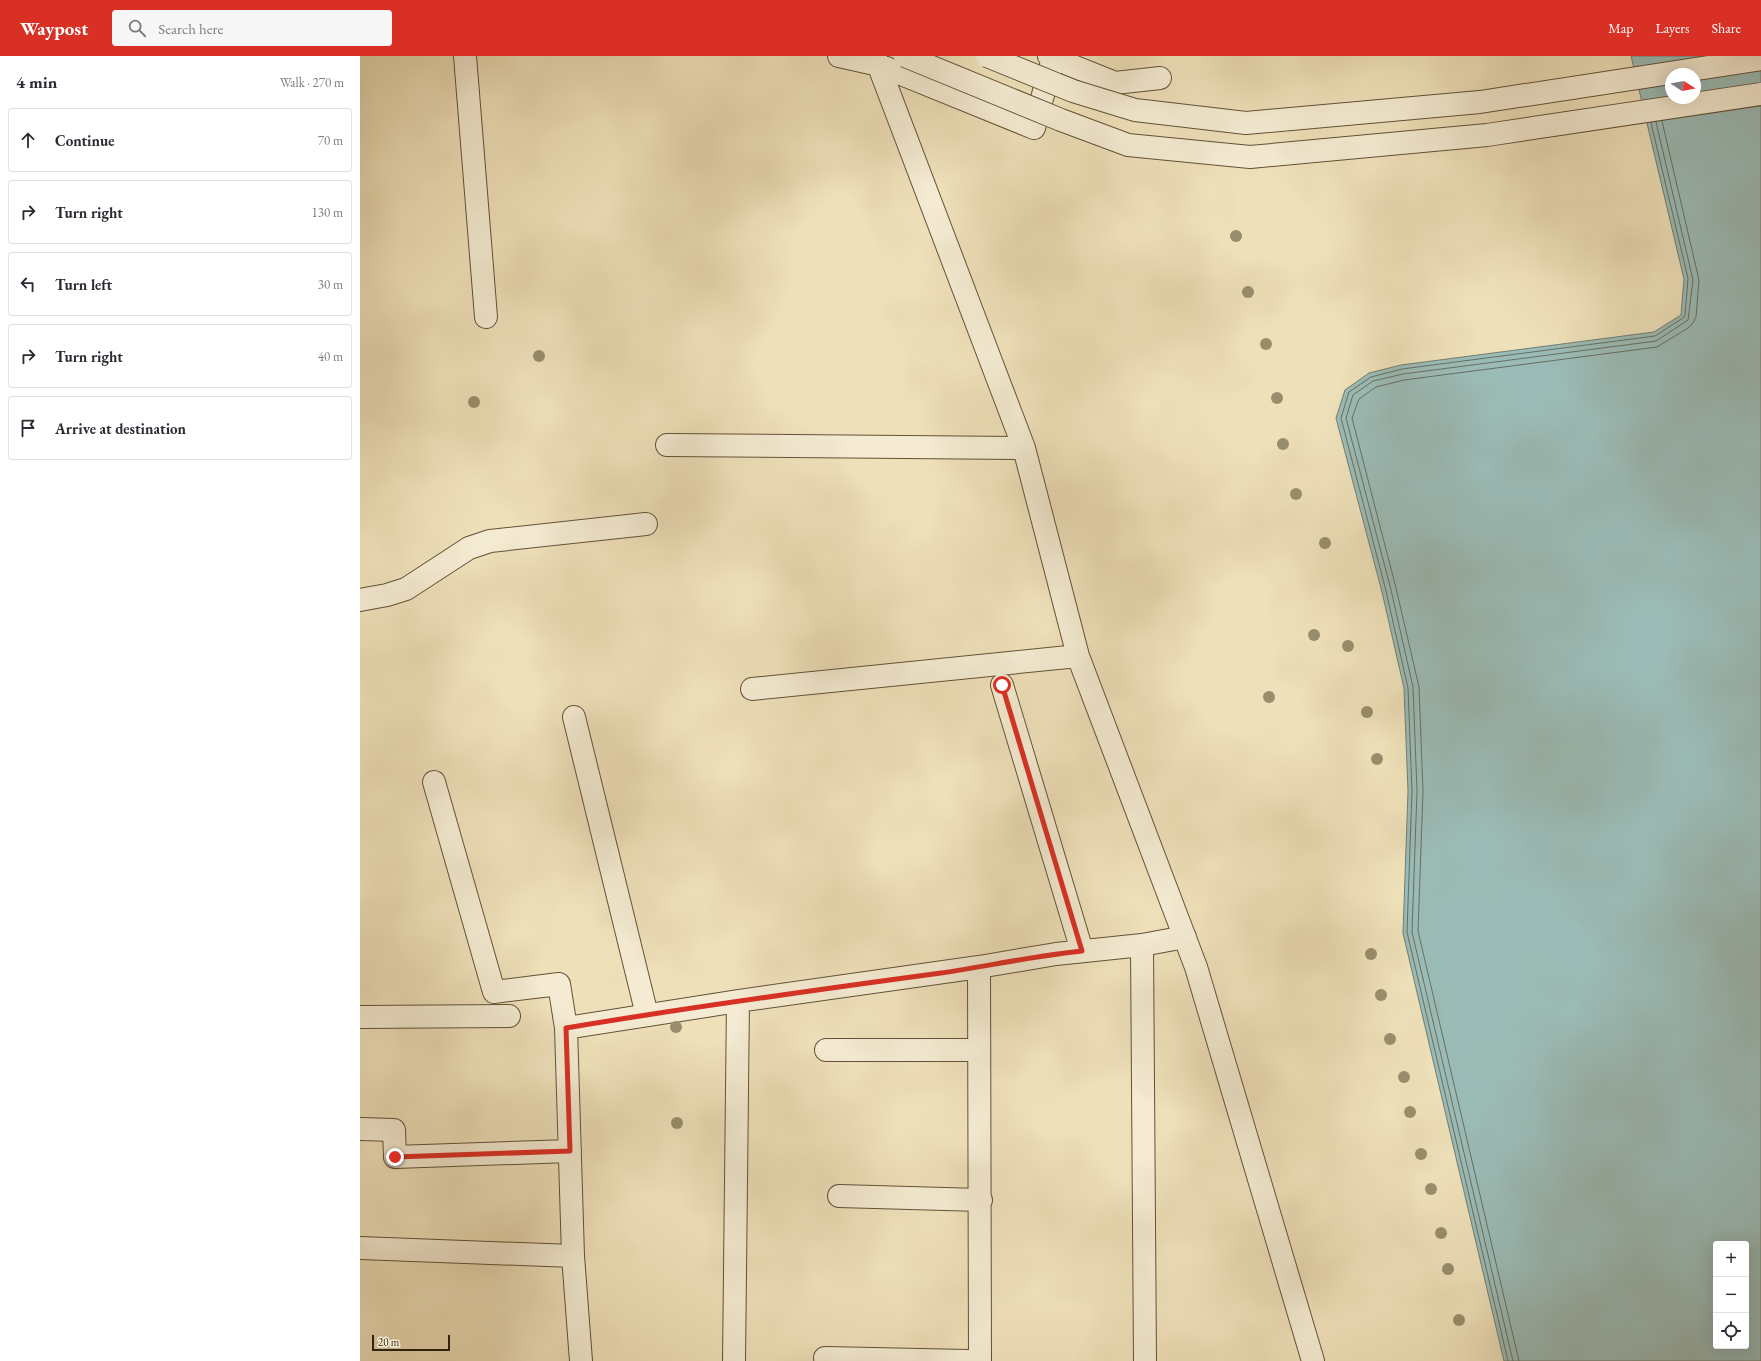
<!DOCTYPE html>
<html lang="en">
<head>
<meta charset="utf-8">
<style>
	:root { --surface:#fff; --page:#f7f7f7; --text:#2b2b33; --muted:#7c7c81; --line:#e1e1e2; --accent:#d93025 }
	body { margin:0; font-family:"EB Garamond",serif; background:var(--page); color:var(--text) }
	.controls { position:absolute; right:12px; bottom:12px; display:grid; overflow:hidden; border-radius:4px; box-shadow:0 4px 16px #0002 }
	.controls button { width:36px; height:36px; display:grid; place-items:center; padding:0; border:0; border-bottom:1px solid var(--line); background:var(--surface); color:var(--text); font:20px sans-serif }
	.compass { position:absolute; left:1305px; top:12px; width:36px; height:36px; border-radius:50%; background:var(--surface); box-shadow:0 4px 16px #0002; rotate:101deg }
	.scale { position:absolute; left:12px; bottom:10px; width:78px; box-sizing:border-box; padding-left:4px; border:2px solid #33230c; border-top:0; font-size:11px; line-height:14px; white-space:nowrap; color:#33230c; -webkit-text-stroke:3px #f4ebd2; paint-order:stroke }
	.stop { position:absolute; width:12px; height:12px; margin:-9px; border:3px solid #d93025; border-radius:50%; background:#fff }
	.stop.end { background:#d93025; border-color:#fff; box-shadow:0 1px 4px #0008 }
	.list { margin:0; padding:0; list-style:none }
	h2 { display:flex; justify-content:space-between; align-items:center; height:52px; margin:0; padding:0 16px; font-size:17px }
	h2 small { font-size:13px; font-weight:400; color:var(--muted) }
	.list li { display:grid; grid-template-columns:26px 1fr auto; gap:12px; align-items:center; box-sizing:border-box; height:64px; margin:0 8px 8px; padding:0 8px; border:1px solid var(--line); border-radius:4px }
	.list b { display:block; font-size:15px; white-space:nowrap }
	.list em { font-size:13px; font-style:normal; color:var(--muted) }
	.icon { flex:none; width:22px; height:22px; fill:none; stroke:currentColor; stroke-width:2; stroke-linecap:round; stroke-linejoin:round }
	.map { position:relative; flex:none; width:1401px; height:1305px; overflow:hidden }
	header { display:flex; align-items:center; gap:24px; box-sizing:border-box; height:56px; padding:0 20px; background:var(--accent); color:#fff }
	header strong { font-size:19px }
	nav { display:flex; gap:22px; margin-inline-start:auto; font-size:14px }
	.search { width:280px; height:36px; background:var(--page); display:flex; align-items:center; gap:10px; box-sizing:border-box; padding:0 14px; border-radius:4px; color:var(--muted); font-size:15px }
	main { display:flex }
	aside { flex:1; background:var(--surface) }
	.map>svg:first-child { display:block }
	.water { fill:#9bbbb6; stroke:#717e72; fill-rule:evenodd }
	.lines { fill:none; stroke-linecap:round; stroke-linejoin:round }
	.shore { stroke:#676f61; stroke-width:1 }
	.minor-casing { stroke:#625237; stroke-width:24 }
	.minor { stroke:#f4ebd2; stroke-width:22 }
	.minor-bridge-casing { stroke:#625237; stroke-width:24; stroke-linecap:butt }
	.minor-bridge { stroke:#f4ebd2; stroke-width:22 }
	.tree { fill:#998e6c }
	.route { stroke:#d93025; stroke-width:5 }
</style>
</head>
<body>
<header>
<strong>Waypost</strong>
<div class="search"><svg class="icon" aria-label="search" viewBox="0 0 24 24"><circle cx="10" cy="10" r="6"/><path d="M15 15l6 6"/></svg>Search here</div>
<nav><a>Map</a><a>Layers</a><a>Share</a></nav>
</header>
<main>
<aside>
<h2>4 min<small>Walk · 270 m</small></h2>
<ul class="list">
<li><svg class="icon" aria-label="ahead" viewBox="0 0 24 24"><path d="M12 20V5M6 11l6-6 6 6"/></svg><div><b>Continue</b></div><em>70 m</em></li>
<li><svg class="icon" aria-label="right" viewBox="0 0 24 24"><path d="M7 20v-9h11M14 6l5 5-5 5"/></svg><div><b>Turn right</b></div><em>130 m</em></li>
<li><svg class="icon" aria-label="left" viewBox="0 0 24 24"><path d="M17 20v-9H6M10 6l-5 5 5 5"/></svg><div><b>Turn left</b></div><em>30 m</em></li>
<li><svg class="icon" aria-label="right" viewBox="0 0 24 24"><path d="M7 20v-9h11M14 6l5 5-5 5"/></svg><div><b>Turn right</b></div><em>40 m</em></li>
<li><svg class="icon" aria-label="arrive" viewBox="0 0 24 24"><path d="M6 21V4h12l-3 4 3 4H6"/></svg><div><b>Arrive at destination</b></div></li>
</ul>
</aside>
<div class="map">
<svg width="1401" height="1305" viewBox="0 0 1401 1305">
	<rect width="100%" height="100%" fill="#eee0b9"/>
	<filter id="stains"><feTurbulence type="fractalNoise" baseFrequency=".005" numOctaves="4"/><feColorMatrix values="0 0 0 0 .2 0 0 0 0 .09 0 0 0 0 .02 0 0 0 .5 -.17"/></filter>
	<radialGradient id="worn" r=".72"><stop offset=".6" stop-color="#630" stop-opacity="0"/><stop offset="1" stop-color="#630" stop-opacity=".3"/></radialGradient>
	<path class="water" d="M1271,0h130v1305h-257l-101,-428 5,-142 -4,-103 -22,-96 -46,-174 9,-28 24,-17 32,-8 253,-33 27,-17 3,-36zM1311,18h24v24h-24zM1356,1188h30v102h-30z"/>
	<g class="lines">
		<path class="shore" d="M1148,1305l-101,-429 5,-141 -4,-103 -22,-97 -45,-173 8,-26 22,-15 31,-8 253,-33 28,-18 2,-3 3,-37 -37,-155
			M1153,1305l-101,-429 5,-141 -4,-104 -22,-97 -45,-172 7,-23 20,-14 30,-7 253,-33 32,-21 5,-40 -37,-158
			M1159,1305l-101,-430 5,-140 -4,-104 -23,-99 -44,-170 7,-19 17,-12 28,-7 253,-33 31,-19 5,-5 3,-6 3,-37 -37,-159"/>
		<g class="minor-casing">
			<path id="minor" d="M105,0l21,261
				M479,0l40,9 155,63 19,-70 -4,-2
				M515,0l149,392 54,208 118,311 117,394
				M693,2l62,25 45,-5
				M307,389l357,3
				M0,544l27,-5 19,-6 63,-41 21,-7 156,-17
				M642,629l80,266
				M392,633l326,-33
				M214,661l73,298
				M74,726l60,210 65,-8 7,44 7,228 8,105
				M782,889l3,416
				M619,911l1,394
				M0,961l149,-1
				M206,972l172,-27 241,-34 77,-13 86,-9 43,-8
				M466,994h153
				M0,1073l34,1 1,27 175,-6
				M479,1140l142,4
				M0,1192l213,8
				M465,1302l143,3
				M374,1305l4,-360"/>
		</g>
		<use href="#minor" class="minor"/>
		<g class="minor-bridge-casing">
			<path id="minor-bridge" d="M545,0l156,64 67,25 122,12 237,-22 274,-41
				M627,0l86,35 62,19 111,13 234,-21 281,-43"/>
		</g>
		<use href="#minor-bridge" class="minor-bridge"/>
	</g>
	<g class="tree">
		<circle cx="876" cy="180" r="6"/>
		<circle cx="888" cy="236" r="6"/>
		<circle cx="906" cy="288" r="6"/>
		<circle cx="179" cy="300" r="6"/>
		<circle cx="917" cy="342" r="6"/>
		<circle cx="114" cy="346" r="6"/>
		<circle cx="923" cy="388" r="6"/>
		<circle cx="936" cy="438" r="6"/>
		<circle cx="965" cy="487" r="6"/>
		<circle cx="954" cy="579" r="6"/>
		<circle cx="988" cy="590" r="6"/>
		<circle cx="909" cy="641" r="6"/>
		<circle cx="1007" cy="656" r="6"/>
		<circle cx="1017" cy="703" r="6"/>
		<circle cx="1011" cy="898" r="6"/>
		<circle cx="1021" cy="939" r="6"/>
		<circle cx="316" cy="971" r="6"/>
		<circle cx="1030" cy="983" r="6"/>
		<circle cx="1044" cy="1021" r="6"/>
		<circle cx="1050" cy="1056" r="6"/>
		<circle cx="317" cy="1067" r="6"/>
		<circle cx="1061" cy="1098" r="6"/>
		<circle cx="1071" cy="1133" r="6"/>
		<circle cx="1081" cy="1177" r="6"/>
		<circle cx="1088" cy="1213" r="6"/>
		<circle cx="1099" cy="1264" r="6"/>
	</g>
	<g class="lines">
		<path class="route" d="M35,1101l175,-6 -4,-123c124,-21 249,-38 375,-55 47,-7 93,-17 141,-22l-80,-266"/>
	</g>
	<rect width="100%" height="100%" filter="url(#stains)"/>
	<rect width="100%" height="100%" fill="url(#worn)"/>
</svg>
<div class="controls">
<button>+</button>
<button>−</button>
<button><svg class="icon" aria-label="locate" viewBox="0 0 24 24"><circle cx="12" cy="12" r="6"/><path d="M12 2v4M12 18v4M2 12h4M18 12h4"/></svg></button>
</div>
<svg class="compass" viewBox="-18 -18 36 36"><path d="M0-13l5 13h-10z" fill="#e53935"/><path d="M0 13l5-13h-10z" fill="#7c7c81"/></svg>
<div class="scale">20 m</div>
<div class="stop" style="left:642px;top:629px"></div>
<div class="stop end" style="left:35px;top:1101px"></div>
</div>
</main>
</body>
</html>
